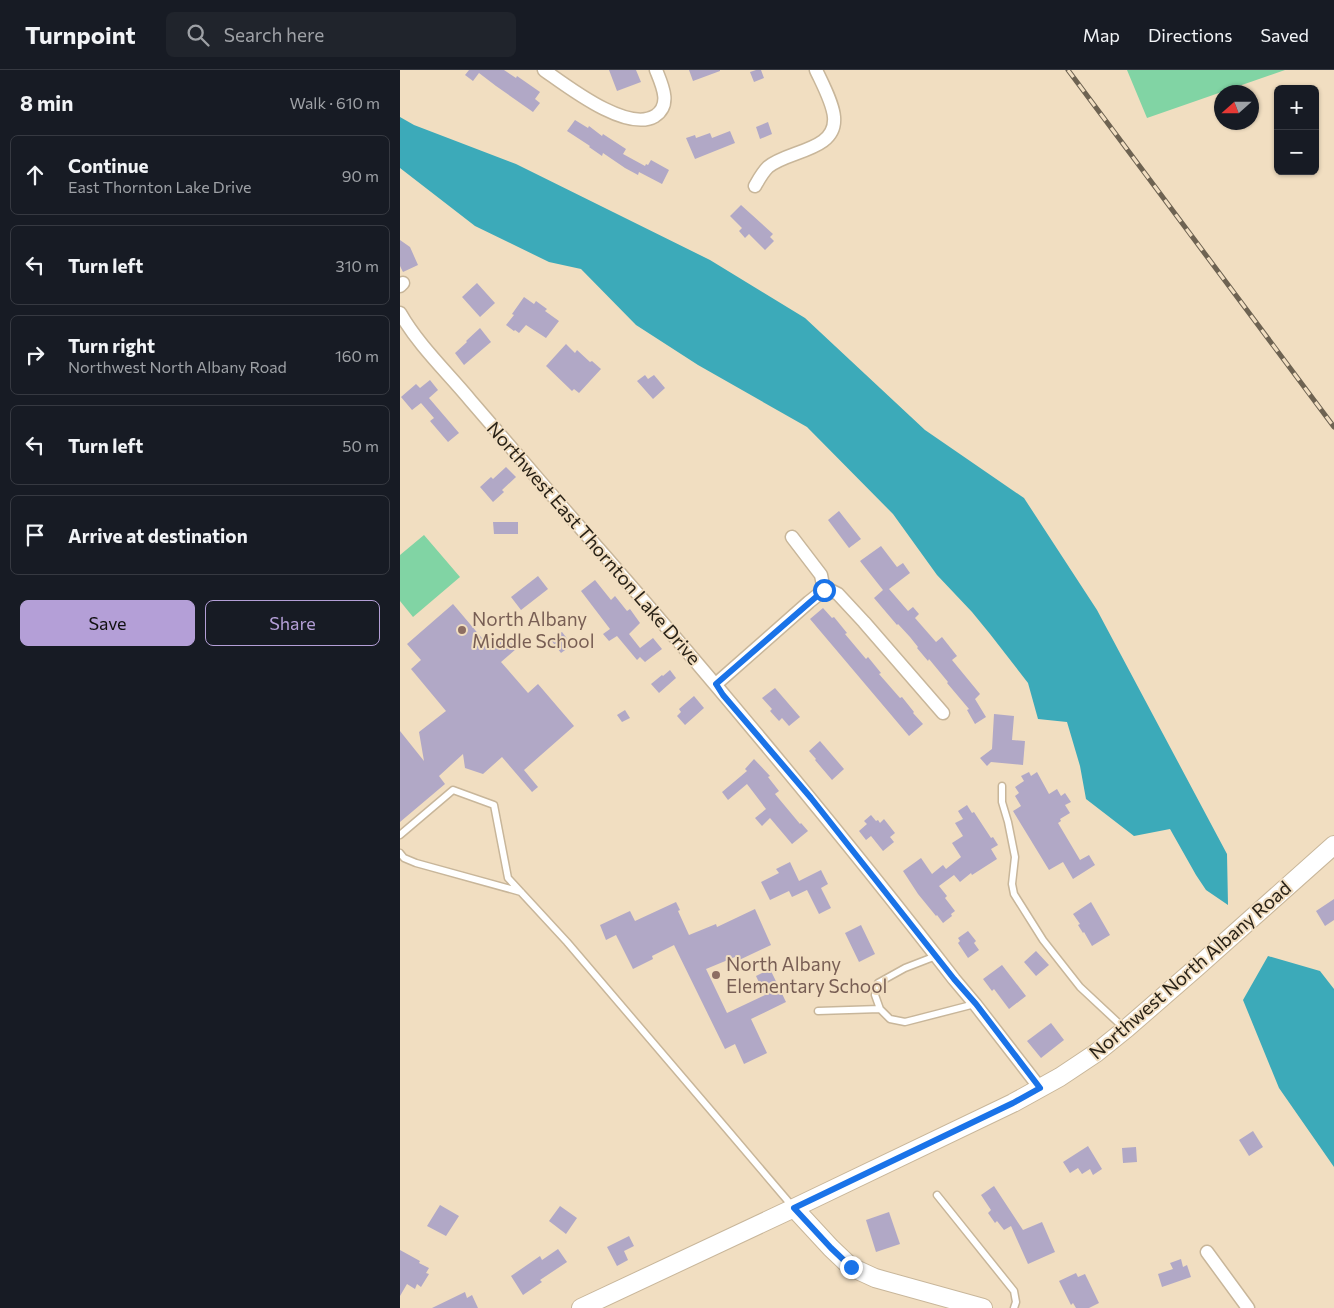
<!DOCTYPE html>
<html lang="en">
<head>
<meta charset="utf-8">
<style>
	:root { --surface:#171b24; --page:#20242c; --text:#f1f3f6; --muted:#9ea1a6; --line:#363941; --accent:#b49fd7 }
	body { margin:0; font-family:Commissioner,sans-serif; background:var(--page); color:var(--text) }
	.controls { position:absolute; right:15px; top:15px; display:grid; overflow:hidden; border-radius:8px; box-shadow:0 1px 4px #0004 }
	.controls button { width:45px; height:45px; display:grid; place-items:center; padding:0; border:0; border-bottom:1px solid var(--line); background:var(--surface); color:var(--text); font:25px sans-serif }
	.compass { position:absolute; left:814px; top:15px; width:45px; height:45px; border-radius:50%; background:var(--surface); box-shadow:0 1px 4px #0004; rotate:249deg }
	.stop { position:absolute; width:15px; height:15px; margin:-11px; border:4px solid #1a73e8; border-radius:50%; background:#fff }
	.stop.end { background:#1a73e8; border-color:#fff; box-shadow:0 1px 5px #0008 }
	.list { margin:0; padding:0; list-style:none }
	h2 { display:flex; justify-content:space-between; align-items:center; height:65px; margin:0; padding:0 20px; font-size:21px }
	h2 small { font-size:16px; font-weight:400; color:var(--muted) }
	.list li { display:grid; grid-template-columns:32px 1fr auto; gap:15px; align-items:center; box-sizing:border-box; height:80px; margin:0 10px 10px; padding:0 10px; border:1px solid var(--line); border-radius:8px }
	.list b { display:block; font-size:19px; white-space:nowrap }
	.list p { margin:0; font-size:16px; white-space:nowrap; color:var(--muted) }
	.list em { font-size:16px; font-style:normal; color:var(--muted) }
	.actions { display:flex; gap:10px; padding:15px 20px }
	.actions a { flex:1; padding:11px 0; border:1px solid var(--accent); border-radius:8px; text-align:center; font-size:18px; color:var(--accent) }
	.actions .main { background:var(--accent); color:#111 }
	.icon { flex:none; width:28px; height:28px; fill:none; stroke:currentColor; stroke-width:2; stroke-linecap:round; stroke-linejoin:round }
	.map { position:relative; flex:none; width:934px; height:1238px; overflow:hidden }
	header { display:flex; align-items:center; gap:30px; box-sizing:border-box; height:70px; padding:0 25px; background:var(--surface); border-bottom:1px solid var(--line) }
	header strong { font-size:24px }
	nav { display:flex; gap:28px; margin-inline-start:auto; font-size:18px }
	.search { width:350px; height:45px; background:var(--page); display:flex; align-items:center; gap:12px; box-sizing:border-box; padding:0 18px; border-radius:8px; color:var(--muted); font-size:19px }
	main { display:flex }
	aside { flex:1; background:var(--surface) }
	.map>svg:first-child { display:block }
	.green { fill:#81d4a4 }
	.water { fill:#3caab9 }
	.building { fill:#b1a8c6 }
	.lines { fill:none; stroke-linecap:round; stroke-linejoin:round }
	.lane-casing { stroke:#c8b69a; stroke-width:9 }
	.street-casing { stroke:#c8b69a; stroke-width:15 }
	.secondary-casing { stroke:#c8b69a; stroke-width:20 }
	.lane { stroke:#fff; stroke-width:6 }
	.street { stroke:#fff; stroke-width:12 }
	.secondary { stroke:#fff; stroke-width:18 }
	.rail-casing { stroke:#6e6352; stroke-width:5 }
	.rail { stroke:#f1dec1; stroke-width:3; stroke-dasharray:9; stroke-linecap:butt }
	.route { stroke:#1a73e8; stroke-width:6 }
	.education-dot { fill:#8d6e63; stroke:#f1dec1; stroke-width:2 }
	.labels { text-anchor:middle; stroke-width:4; stroke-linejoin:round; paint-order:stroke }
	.street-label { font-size:19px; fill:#292217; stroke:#f1dec1 }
	.education-label { font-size:19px; fill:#785e54; stroke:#f1dec1; text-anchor:start }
</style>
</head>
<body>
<header>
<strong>Turnpoint</strong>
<div class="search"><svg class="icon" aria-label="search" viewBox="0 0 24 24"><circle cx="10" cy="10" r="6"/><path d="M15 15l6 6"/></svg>Search here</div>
<nav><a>Map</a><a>Directions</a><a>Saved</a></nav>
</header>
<main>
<aside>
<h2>8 min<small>Walk · 610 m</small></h2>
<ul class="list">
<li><svg class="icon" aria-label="ahead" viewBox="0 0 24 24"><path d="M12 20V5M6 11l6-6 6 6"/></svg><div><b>Continue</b><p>East Thornton Lake Drive</p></div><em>90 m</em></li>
<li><svg class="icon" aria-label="left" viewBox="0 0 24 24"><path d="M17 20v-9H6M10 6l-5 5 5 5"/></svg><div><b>Turn left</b></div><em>310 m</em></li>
<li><svg class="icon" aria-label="right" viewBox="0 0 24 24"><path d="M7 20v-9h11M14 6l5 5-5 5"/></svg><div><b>Turn right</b><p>Northwest North Albany Road</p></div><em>160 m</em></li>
<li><svg class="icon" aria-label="left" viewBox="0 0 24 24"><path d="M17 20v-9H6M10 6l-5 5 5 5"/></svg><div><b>Turn left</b></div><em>50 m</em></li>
<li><svg class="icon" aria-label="arrive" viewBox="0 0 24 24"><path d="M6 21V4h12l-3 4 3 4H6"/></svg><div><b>Arrive at destination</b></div></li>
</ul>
<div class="actions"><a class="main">Save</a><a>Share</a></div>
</aside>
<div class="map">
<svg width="934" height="1238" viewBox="0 0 934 1238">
	<rect width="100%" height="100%" fill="#f1dec1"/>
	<path class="green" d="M727,0h158l-138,48z
		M24,465l36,42 -47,40 -13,-16v-46z"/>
	<path class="water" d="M0,47l14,8 102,39 194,96 95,58 120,112 99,68 73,112 130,244 1,51 -22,-15 -10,-15 -26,-46 -36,7 -48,-37 -6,-33 -13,-44 -29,-3 -10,-36 -38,-49 -18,-22 -35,-37 -44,-61 -86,-87 -109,-62 -62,-40 -55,-56 -32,-7 -74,-36 -75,-58z
		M868,886l52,15 14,18v178l-55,-79 -36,-88z"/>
	<path class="building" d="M69,0h35l12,8 1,-2 23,16 -5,7 5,4 -7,9 -37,-26 -17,-13 -6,8 -8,-6z
		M209,0h27l5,12 -24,9z
		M289,0h31v1l-27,10z
		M356,0h5l3,8 -10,4 -4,-10z
		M175,50l13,8 1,-2 13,10 1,-2 23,15 -3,5 22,12 1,-2 2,1 3,-5 18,10 -7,14 -23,-12 -1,3 -13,-7 -22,-15 -1,3 -13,-9 1,-1 -23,-15z
		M368,52l4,12 -12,5 -4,-12z
		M330,61l5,12 -40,16 -9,-21 9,-3 1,3 14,-5 2,5z
		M341,135l32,29 -3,3 4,4 -9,9 -16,-16 -4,4 -6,-7 3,-3 -12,-12z
		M0,170l10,7 8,18 -15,7 -3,-6z
		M77,213l18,20 -15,14 -18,-20z
		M124,227l10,7 2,-3 11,8 -2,2 14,10 -13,17 -20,-13 -7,8 -4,-3 -1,1 -8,-6 8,-10 -2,-1z
		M80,258l11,14 -27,23 -9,-12 12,-11 -1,-1z
		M166,274l9,9 2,-3 13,12 2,-1 9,8 -22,24 -5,-4 -2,2 -26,-25z
		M245,305l3,4 6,-4 11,13 -12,11 -16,-18z
		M30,310l8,10 -9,8 30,35 -11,9 -18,-21 4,-3 -13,-15 -9,7 -11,-13 15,-13 4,4z
		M106,397l10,10 -14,13 2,2 -11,10 -13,-15 11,-10 2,2z
		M439,441l22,28 -12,9 -21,-28z
		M93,452h25v12h-24z
		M481,476l16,21 6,-4 7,10 -21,16 19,22 5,-4 6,7 -4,4 21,24 6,-5 15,19 -5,4 28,34 -5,5 11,18 -11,7 -8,-14 2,-1 -22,-26 1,-1 -19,-23 -1,2 -11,-13 1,-1 -8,-10 -12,-13 -1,1 -23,-27 9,-8 -23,-29z
		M138,506l10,13 -27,21 -10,-13z
		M195,510l16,20 4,-4 12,15 3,-2 10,14 -11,11 11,14 13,-10 9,11 -17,13 -5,-5 -3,3 -20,-24 -8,5 -6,-7 7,-5 -29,-38z
		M53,534l39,46 14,-13 10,12 -15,13 27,31 10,-9 36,42 -50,44 14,17 -6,5 -30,-35 -19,17 -18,-6 -2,-14 -24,22 6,8 -45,38v-91l24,30 -5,-29 27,-21 -35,-42 10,-9 -14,-16z
		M423,538l9,10 2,-1 13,16 -2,1 21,25 2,-2 13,16 -2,1 21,24 2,-1 12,15 -1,1 10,11 -14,12 -99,-117z
		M162,562l10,13 -11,8 -10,-13z
		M270,600l6,8 -17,15 -8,-9 11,-9 1,1z
		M375,618l25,29 -11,9 -7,-8 -3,3 -9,-10 2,-2 -10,-11z
		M294,626l10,12 -19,17 -8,-9 4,-4 -2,-3z
		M225,640l5,8 -8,4 -5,-7z
		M594,644l20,2 -2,24 13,1 -2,24 -32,-3 -4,4 -7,-8 12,-9z
		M420,671l24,28 -12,11 -17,-20 1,-1 -7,-8z
		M354,689l16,17 -2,1 11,14 -4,3 25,30 1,-1 7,8 -16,13 -22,-26 -8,8 -7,-8 11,-9 -19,-25 -19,16 -6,-8 25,-21 -2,-2z
		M629,702l2,4 6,-4 12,22 8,-5 4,7 4,-3 6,9 -6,3 5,8 -10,6 1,2 -3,2 22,37 9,-5 6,10 -22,14 -10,-17 -14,8 -36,-59 8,-5 -6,-10 4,-3 -4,-6 9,-6 -3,-5z
		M567,735l5,8 2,-1 17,26 2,-1 5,8 -7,4 6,10 -25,16 -1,-2 -11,9 -6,-7 -15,11 8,10 -2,2 10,13 -4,3 1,2 -9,7 -6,-8 -1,1 -18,-22 -15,-23 18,-13 11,16 11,-9 3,4 15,-12 -9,-14 11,-7 -8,-13 8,-4 -5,-8z
		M471,745l5,6 2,-1 2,3 4,-4 11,14 -5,4 4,5 -11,9 -12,-15 -5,4 -7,-9 8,-7 -3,-3z
		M390,792l9,19 22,-11 7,14 -7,4 10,20 -12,6 -12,-24 -15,7 -3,-6 -19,9 -9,-18 18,-9 -3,-4z
		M934,829v21l-9,6 -9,-15z
		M276,832l4,8 -2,1 11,24 27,-11 1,3 38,-18 16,36 -34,16 -2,-4 -29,12 21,44 38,-18 -9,-19 14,-7 16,33 -35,17 16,34 -23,11 -9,-20 -10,5 -51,-104 -22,11 1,3 -20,10 -17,-34 -10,5 -6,-15 30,-14 5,10z
		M691,832l19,33 -18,11 -8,-14 -1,1 -5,-8 2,-1 -7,-10z
		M461,855l14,29 -16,8 -14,-29z
		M568,861l8,10 -2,2 5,7 -11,8 -10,-15 2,-2 -2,-3z
		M636,881l13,14 -13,11 -12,-14z
		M602,895l24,31 -17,13 -15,-20 -2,2 -9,-12z
		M651,953l13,17 -23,18 -14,-17z
		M853,1061l10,16 -14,9 -10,-16z
		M688,1076l14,23 -9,6 -3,-6 -8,5 -4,-6 -8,5 -7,-11z
		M736,1077l1,15 -14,1 -1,-15z
		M594,1116l29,44 19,-8 13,30 -27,12 -17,-38 -7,4 -7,-9 -2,2 -7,-10 3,-3 -10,-15z
		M40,1135l19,11 -13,20 -19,-10z
		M160,1136l17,12 -11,16 -17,-13z
		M489,1142l11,32 -24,8 -10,-32z
		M229,1166l5,10 -10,5 4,9 -11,6 -10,-19z
		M158,1179l9,13 -27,18 2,2 -19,13 -12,-19 29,-20 2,4z
		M0,1180l20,11 -1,2 10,5 -3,5 3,1 -8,13 -4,-3 -2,5 -8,-5 -7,12z
		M781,1189l2,8 4,-2 4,12 -29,10 -4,-13 15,-5 -3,-6z
		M676,1203l2,4 7,-3 14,29 -10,5h-13l-3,-5 -2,2 -12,-24z
		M65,1222l2,6 5,-3 6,13h-46z"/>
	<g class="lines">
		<g class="lane-casing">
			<path id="lane" d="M602,716v16l6,20 7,35 -3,27 2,10 29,46 37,47 45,42
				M0,765l53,-45 41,15 14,73 59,64 158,185 68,80
				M0,783l4,5 12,5 105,29
				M536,886l-31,12 -27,15 -3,12 5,14 10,10 15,3 70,-18
				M418,941l62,-2
				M537,1125l77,96 2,11 -2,6"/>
		</g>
		<g class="street-casing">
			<path id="street" d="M144,0c23,16 83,63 111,46 17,-11 7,-31 1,-46
				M355,116c4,-7 7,-13 13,-19 20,-17 69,-16 66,-50 -1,-14 -12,-34 -18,-47
				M0,216l3,-3
				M0,243c19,33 47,59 71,88 45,52 89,104 134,155 120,138 237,278 349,423l21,25 65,84
				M392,467l29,38 3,15
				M316,614l93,-82 15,-12h6l8,4 26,28 79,91
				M807,1182l41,56"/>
		</g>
		<g class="secondary-casing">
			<path id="secondary" d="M394,1138l37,40 20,19 24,11 108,30
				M181,1238l213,-100 219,-105 47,-26 36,-24 31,-25 69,-60 138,-123"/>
		</g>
		<use href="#lane" class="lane"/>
		<use href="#street" class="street"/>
		<use href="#secondary" class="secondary"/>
		<g class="rail-casing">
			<path id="rail" d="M668,0l266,357"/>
		</g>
		<use href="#rail" class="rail"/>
	</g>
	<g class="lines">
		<path class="route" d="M424,520l-108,94 7,11 88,103 143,181 22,25 64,84 -27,15 -219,105 37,40 20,19"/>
	</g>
	<g class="education-dot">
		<circle cx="62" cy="560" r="5"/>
		<circle cx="316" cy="905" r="5"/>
	</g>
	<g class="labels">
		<g class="street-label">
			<text transform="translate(194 473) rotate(49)" y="7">Northwest East Thornton Lake Drive</text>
			<text transform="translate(790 900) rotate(-41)" y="7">Northwest North Albany Road</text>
		</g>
		<g class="education-label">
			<text x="72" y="556">North Albany<tspan x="72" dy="22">Middle School</tspan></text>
			<text x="326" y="901">North Albany<tspan x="326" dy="22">Elementary School</tspan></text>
		</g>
	</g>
</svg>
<div class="controls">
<button>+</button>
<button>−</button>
</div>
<svg class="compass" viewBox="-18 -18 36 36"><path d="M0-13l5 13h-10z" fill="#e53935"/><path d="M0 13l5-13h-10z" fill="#9ea1a6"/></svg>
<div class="stop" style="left:424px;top:520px"></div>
<div class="stop end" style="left:451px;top:1197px"></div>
</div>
</main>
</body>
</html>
